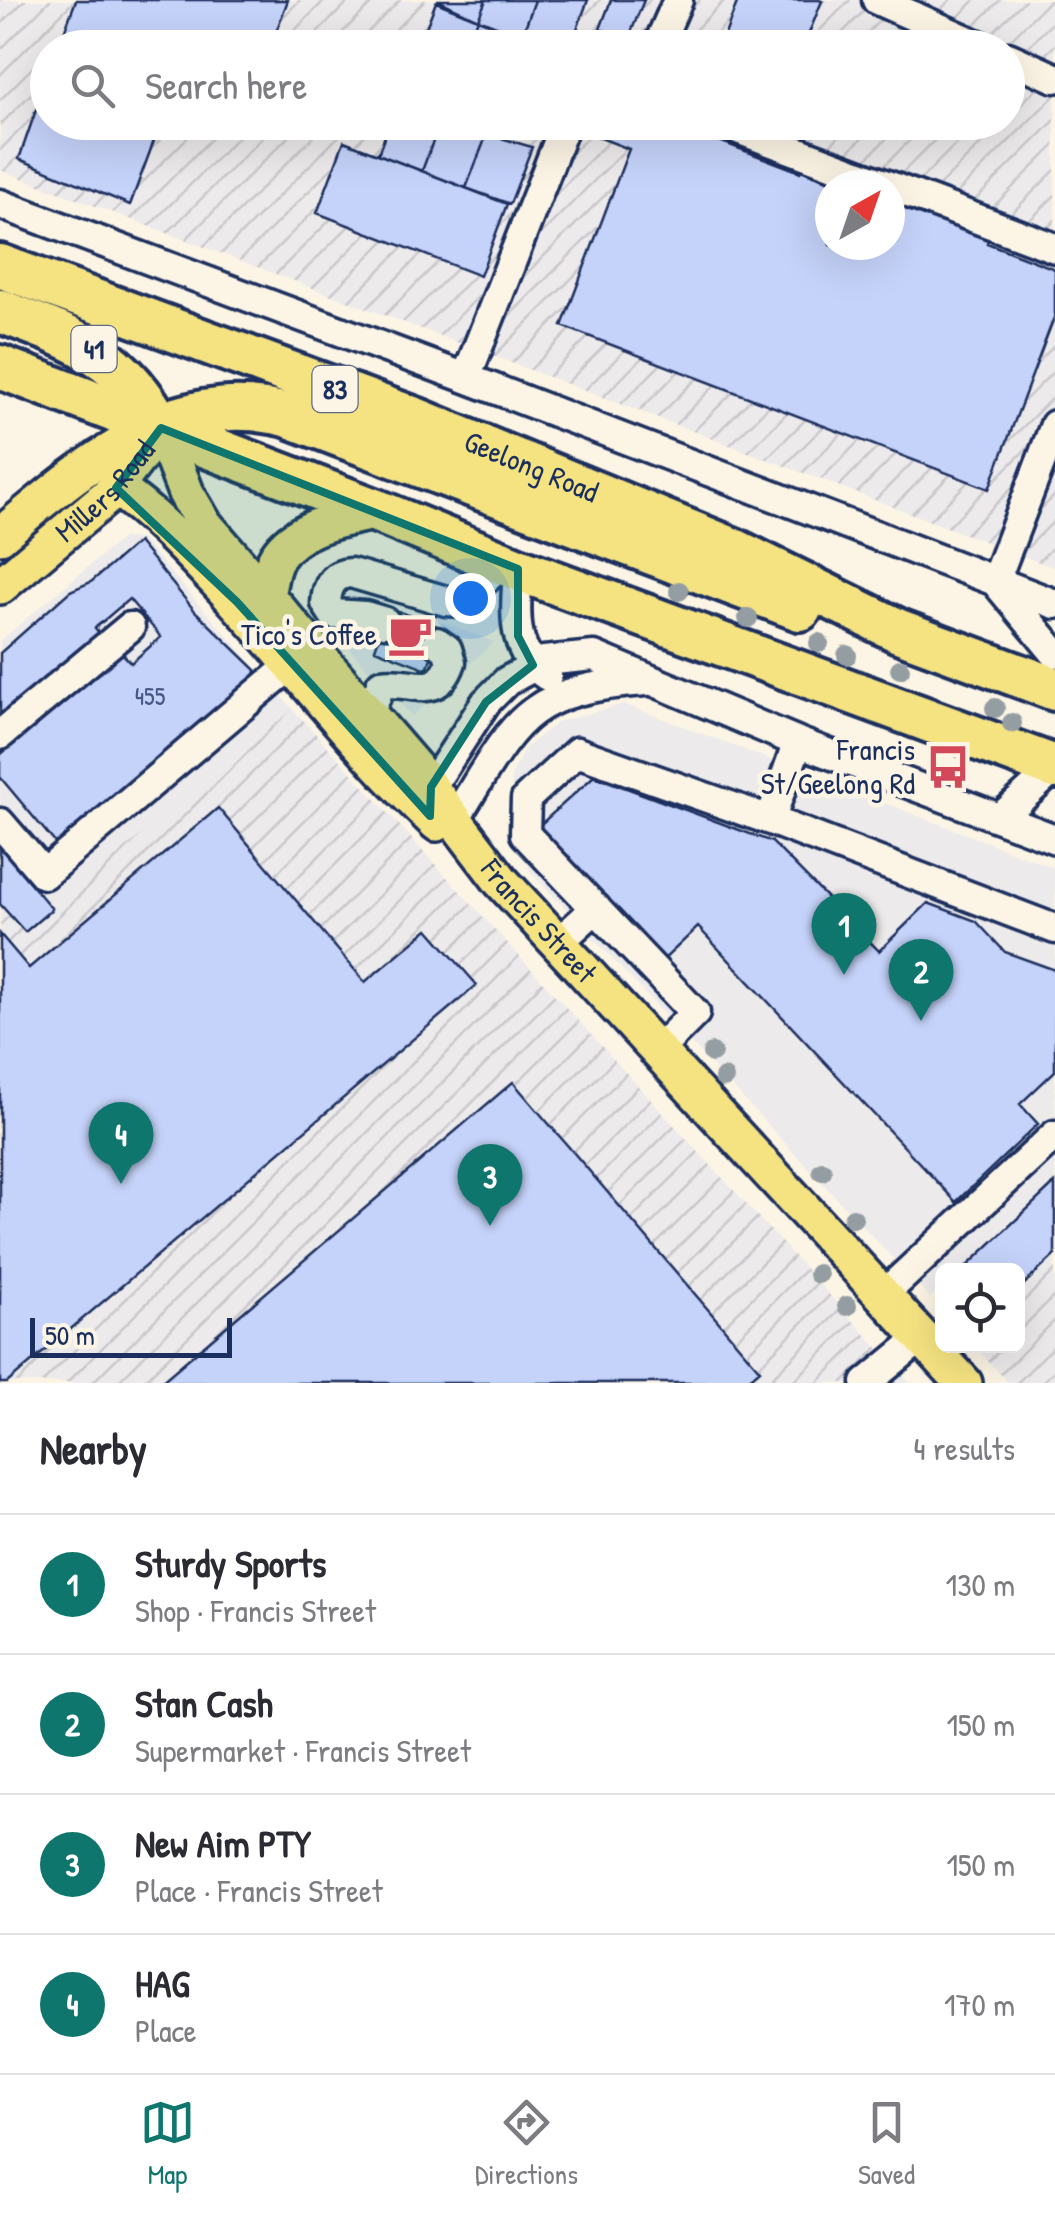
<!DOCTYPE html>
<html lang="en">
<head>
<meta charset="utf-8">
<style>
	:root { --surface:#fff; --page:#f7f7f7; --text:#2b2b33; --muted:#7c7c81; --line:#e1e1e2; --accent:#0f766e }
	body { margin:0; font-family:"Patrick Hand",sans-serif; background:var(--page); color:var(--text) }
	.controls { position:absolute; right:30px; bottom:30px; display:grid; overflow:hidden; border-radius:15px; box-shadow:0 10px 40px #0002 }
	.controls button { width:90px; height:90px; display:grid; place-items:center; padding:0; border:0; border-bottom:2px solid var(--line); background:var(--surface); color:var(--text); font:50px sans-serif }
	.compass { position:absolute; left:815px; top:170px; width:90px; height:90px; border-radius:50%; background:var(--surface); box-shadow:0 10px 40px #0002; rotate:40deg }
	.scale { position:absolute; left:30px; bottom:25px; width:202px; box-sizing:border-box; padding-left:10px; border:5px solid #1b2f5e; border-top:0; font-size:28px; line-height:35px; white-space:nowrap; color:#1b2f5e; -webkit-text-stroke:8px #fcf5e5; paint-order:stroke }
	.you { position:absolute; left:470px; top:598px; width:35px; height:35px; margin:-25px; border:8px solid #fff; border-radius:50%; background:#1a73e8; box-shadow:0 0 0 15px #1a73e833 }
	.badge { display:grid; place-items:center; width:65px; height:65px; border-radius:50%; background:var(--accent); color:#fff; font-size:32px; font-weight:700 }
	.pin { position:absolute; translate:-50% -82px; filter:drop-shadow(0 2px 5px #0008) }
	.pin::after { content:''; position:absolute; top:52px; width:35px; height:30px; background:inherit; clip-path:polygon(0 0,100% 0,50% 100%) }
	.list { margin:0; padding:0; list-style:none }
	h2 { display:flex; justify-content:space-between; align-items:center; height:130px; margin:0; padding:0 40px; font-size:42px }
	h2 small { font-size:32px; font-weight:400; color:var(--muted) }
	.list li { display:grid; grid-template-columns:65px 1fr auto; gap:30px; align-items:center; box-sizing:border-box; height:140px; padding:0 40px; border-top:2px solid var(--line) }
	.list b { display:block; font-size:38px; white-space:nowrap }
	.list p { margin:0; font-size:32px; white-space:nowrap; color:var(--muted) }
	.list em { font-size:32px; font-style:normal; color:var(--muted) }
	.icon { flex:none; width:55px; height:55px; fill:none; stroke:currentColor; stroke-width:2; stroke-linecap:round; stroke-linejoin:round }
	.map { position:relative; flex:none; width:1055px; height:1383px; overflow:hidden }
	.search { position:absolute; background:var(--surface); box-shadow:0 10px 40px #0002; left:30px; right:30px; top:30px; height:110px; display:flex; align-items:center; gap:25px; box-sizing:border-box; padding:0 35px; border-radius:55px; color:var(--muted); font-size:38px }
	.sheet { height:690px; background:var(--surface) }
	nav { display:flex; justify-content:space-around; align-items:center; box-sizing:border-box; height:140px; border-top:2px solid var(--line); background:var(--surface); font-size:28px; color:var(--muted) }
	nav a { display:grid; justify-items:center; gap:5px }
	nav .on { color:var(--accent) }
	.map>svg:first-child { display:block }
	.built { fill:#eceaeb }
	.industrial { fill:url(#industrial-furrows); fill-rule:evenodd }
	.building { fill:#c5d2f9; stroke:#1b2f5e; stroke-width:2.5 }
	.lines { fill:none; stroke-linecap:round; stroke-linejoin:round }
	.minor-tunnel { stroke:#cfcdca; stroke-width:28; stroke-dasharray:28 14; stroke-linecap:butt }
	.minor-casing { stroke:#1b2f5e; stroke-width:35 }
	.major-casing { stroke:#1b2f5e; stroke-width:42 }
	.highway-casing { stroke:#1b2f5e; stroke-width:50 }
	.minor { stroke:#fcf5e5; stroke-width:28 }
	.major { stroke:#f5e382; stroke-width:35 }
	.highway { stroke:#f5e382; stroke-width:42 }
	.tree { fill:#949da2 }
	.marked { fill:#0f766e; fill-opacity:0.2; stroke:#0f766e; stroke-width:8; stroke-linejoin:round }
	.labels { text-anchor:middle; stroke-width:9; stroke-linejoin:round; paint-order:stroke }
	.number-label { font-size:25px; fill:#465885 }
	.shield { fill:#fcf5e5; stroke:#5e6a86; stroke-width:2.5 }
	.shield-label { font-size:28px; font-weight:bold; fill:#1b2f5e }
	.street-label { font-size:30px; fill:#1b2f5e; stroke:#fcf5e5 }
	.poi-label { font-size:30px; fill:#1b2f5e; stroke:#fcf5e5; text-anchor:end }
</style>
</head>
<body>
<div class="map">
<svg width="1055" height="1383" viewBox="0 0 1055 1383">
	<defs>
		<pattern id="industrial-furrows" width="10" height="10" patternUnits="userSpaceOnUse" patternTransform="scale(2.5)"><rect width="10" height="10" fill="#eceaeb"/><path d="M-1 1l2-2M0 10L10 0M9 11l2-2" fill="none" stroke="#cac9cc"/></pattern>
	</defs>
	<rect width="100%" height="100%" fill="#fcf5e5"/>
	<filter id="ink" filterUnits="userSpaceOnUse"><feTurbulence type="fractalNoise" baseFrequency=".01" numOctaves="2"/><feDisplacementMap in="SourceGraphic" scale="20" xChannelSelector="R" yChannelSelector="G"/><feConvolveMatrix kernelMatrix="1 2 1 2 8 2 1 2 1" color-interpolation-filters="sRGB"/></filter>
	<g filter="url(#ink)">
		<path class="built" d="M122,538l19,1 152,170 -268,223 -25,-28v-263z
			M327,577l167,65 -82,74 -93,-100z
			M624,704l431,164v315l-95,87h-18v17l-12,11 -400,-427 -13,-35 -6,-60 13,-27 33,-27z"/>
		<path class="industrial" d="M0,0h1055v568l-1055,-398zM48,48h960v74h-960zM830,185h60v60h-60z
			M293,709l617,674h-910v-479l26,27z
			M1055,1183v200h-46l-35,-37h44v-76h-58z"/>
		<path class="building" d="M76,0h212l-18,48h-212z
			M437,0h49l-8,19z
			M486,0h49l-13,36 -44,-17z
			M535,0h53l-18,48h-17l-31,-12z
			M611,0h33l-16,40 -28,-11z
			M738,0h81l3,1 -19,47h-83z
			M436,2l42,17 -11,29h-49z
			M478,19l44,17 -5,12h-50z
			M48,75v47h113l-31,83 -111,-46z
			M390,122h50l-18,49 -44,-17z
			M440,122h24l-1,3 24,9 -21,54 -44,-17z
			M584,122h86l130,50 5,-12 64,25h-39v60h60v-52l102,39 -5,11 68,26v46l-66,174 -427,-163 67,-177 -36,-14 2,-5 -12,-4z
			M487,134l45,13 -22,57 -44,-16z
			M344,141l163,63 -27,72 -163,-63z
			M138,542l57,69 61,59 -1,6 -198,169 -57,-68v-22l121,-103 10,11 30,-26 -32,-38 -34,29 5,6 -100,82v-63l70,-62 21,-9z
			M390,608l52,20 -15,41 -52,-20z
			M594,776l178,66 107,109 49,-48 48,18 29,31 50,18v101l-35,33 18,20 -82,78 -258,-275 -41,39 -125,-134z
			M218,808l147,174 63,-53 49,56 -470,398h-7v-449l29,34z
			M0,847l52,62 -27,23 -25,-28z
			M513,1082l247,288 -15,13h-585z
			M1055,1183v72l-37,35v-20h-55z"/>
		<g class="lines">
			<path class="minor-tunnel" d="M385,622l52,20"/>
			<g class="minor-casing">
				<path id="minor" d="M877,0l108,48
					M657,48l21,-48
					M1008,57l47,21
					M719,122l168,63
					M890,186l165,62
					M0,204l466,174 589,226
					M466,378l100,-256
					M1055,425l-60,156 60,72
					M518,569c-2,41 -9,81 29,107
					M385,622l-20,-6 -32,-2 -7,-11c1,-16 6,-29 25,-30l95,28 16,1 41,-40
					M369,714l12,-30c30,-6 56,19 70,-22l-4,-13 -10,-7
					M0,735l130,-108
					M431,787l55,-85 21,-21 37,-20 50,-5 204,86 257,97
					M1000,818l55,-50
					M455,819c60,-97 68,-130 192,-138
					M770,820l28,-78
					M0,823l44,51 248,-210
					M558,943l38,-35
					M657,1051l38,-38 -170,-179 1,-35 51,-47 193,68 285,109
					M883,1295l172,-160
					M866,1383l56,-46"/>
			</g>
			<g class="major-casing">
				<g id="major">
					<path id="s1" d="M161,428l25,65 18,31 211,244 86,113 463,502"/>
					<path d="M116,488c36,25 65,55 95,87 78,81 144,172 226,248"/>
					<path d="M0,536c51,-43 98,-84 160,-111"/>
					<path id="s2" d="M0,586l110,-92 51,-66"/>
					<path d="M266,596c3,-13 4,-28 11,-39 20,-32 67,-38 100,-46"/>
				</g>
			</g>
			<g class="highway-casing">
				<g id="highway">
					<path id="s3" d="M0,266l415,153 319,131 165,81 156,58"/>
					<path d="M0,311c73,27 123,43 161,117"/>
					<path d="M0,367l377,144 141,58 537,198"/>
					<path d="M160,425c44,-17 81,-21 127,-10l513,194"/>
				</g>
			</g>
			<use href="#minor" class="minor"/>
			<use href="#major" class="major"/>
			<use href="#highway" class="highway"/>
		</g>
		<g class="tree">
			<circle cx="679" cy="591" r="10"/>
			<circle cx="748" cy="618" r="10"/>
			<circle cx="819" cy="643" r="10"/>
			<circle cx="847" cy="655" r="10"/>
			<circle cx="900" cy="669" r="10"/>
			<circle cx="995" cy="708" r="10"/>
			<circle cx="1012" cy="723" r="10"/>
			<circle cx="712" cy="1053" r="10"/>
			<circle cx="724" cy="1078" r="10"/>
			<circle cx="822" cy="1171" r="10"/>
			<circle cx="853" cy="1218" r="10"/>
			<circle cx="818" cy="1274" r="10"/>
			<circle cx="847" cy="1306" r="10"/>
		</g>
	</g>
	<path class="marked" d="M161,428l357,141v67l15,29 -47,37 -55,85 -1,29 -193,-214 -121,-114z"/>
	<defs>
		<g id="cafe-bare" transform="scale(3.45)"><path d="M-5.5-4.5H6V0H3Q3 3.5 0 3.5H-2.5Q-5.5 3.5-5.5 0ZM3-3.2v2h1.7v-2ZM-6 4.5H4V6H-6Z" fill="#d1495b" stroke="#fcf5e5" stroke-width="2.5" paint-order="stroke"/></g>
		<g id="bus-bare" transform="scale(3.45)"><path d="M-5-6H5V4H4V6H2V4H-2V6H-4V4H-5ZM-3.5-4V0h7V-4ZM-3.5 1.2v1.5H-2V1.2ZM2 1.2v1.5H3.5V1.2Z" fill="#d1495b" stroke="#fcf5e5" stroke-width="2.5" paint-order="stroke"/></g>
	</defs>
	<g fill-rule="evenodd">
		<use href="#cafe-bare" x="410" y="635"/>
		<use href="#bus-bare" x="948" y="767"/>
	</g>
	<g class="labels">
		<g class="number-label">
			<text x="150" y="705">455</text>
		</g>
		<g class="shield">
			<rect x="71.5" y="326" width="45" height="46" rx="8"/>
			<rect x="312.5" y="366" width="45" height="46" rx="8"/>
		</g>
		<g class="shield-label">
			<text x="94" y="359">41</text>
			<text x="335" y="399">83</text>
		</g>
		<g class="street-label">
			<text dy="10" stroke="none"><textPath href="#s3" startOffset="568">Geelong Road</textPath></text>
			<text dy="10" stroke="none"><textPath href="#s2" startOffset="142">Millers Road</textPath></text>
			<text dy="10" stroke="none"><textPath href="#s1" startOffset="625">Francis Street</textPath></text>
		</g>
		<g class="poi-label">
			<text x="377" y="645">Tico's Coffee</text>
			<text x="915" y="760">Francis<tspan x="915" dy="34">St/Geelong Rd</tspan></text>
		</g>
	</g>
</svg>
<div class="controls">
<button><svg class="icon" aria-label="locate" viewBox="0 0 24 24"><circle cx="12" cy="12" r="6"/><path d="M12 2v4M12 18v4M2 12h4M18 12h4"/></svg></button>
</div>
<svg class="compass" viewBox="-18 -18 36 36"><path d="M0-13l5 13h-10z" fill="#e53935"/><path d="M0 13l5-13h-10z" fill="#7c7c81"/></svg>
<div class="scale">50 m</div>
<div class="you"></div>
<div class="pin badge" style="left:844px;top:975px">1</div>
<div class="pin badge" style="left:921px;top:1021px">2</div>
<div class="pin badge" style="left:490px;top:1226px">3</div>
<div class="pin badge" style="left:121px;top:1184px">4</div>
<div class="search"><svg class="icon" aria-label="search" viewBox="0 0 24 24"><circle cx="10" cy="10" r="6"/><path d="M15 15l6 6"/></svg>Search here</div>
</div>
<section class="sheet">
<h2>Nearby<small>4 results</small></h2>
<ul class="list">
<li><span class="badge">1</span><div><b>Sturdy Sports</b><p>Shop · Francis Street</p></div><em>130 m</em></li>
<li><span class="badge">2</span><div><b>Stan Cash</b><p>Supermarket · Francis Street</p></div><em>150 m</em></li>
<li><span class="badge">3</span><div><b>New Aim PTY</b><p>Place · Francis Street</p></div><em>150 m</em></li>
<li><span class="badge">4</span><div><b>HAG</b><p>Place</p></div><em>170 m</em></li>
</ul>
</section>
<nav>
<a class="on"><svg class="icon" aria-label="map" viewBox="0 0 24 24"><path d="M3 6l6-2 6 2 6-2v14l-6 2-6-2-6 2zM9 4v14M15 6v14"/></svg>Map</a>
<a><svg class="icon" aria-label="directions" viewBox="0 0 24 24"><path d="M12 3l9 9-9 9-9-9zM9 14v-3h6M13 9l2 2-2 2"/></svg>Directions</a>
<a><svg class="icon" aria-label="saved" viewBox="0 0 24 24"><path d="M7 4h10v16l-5-4-5 4z"/></svg>Saved</a>
</nav>
</body>
</html>
